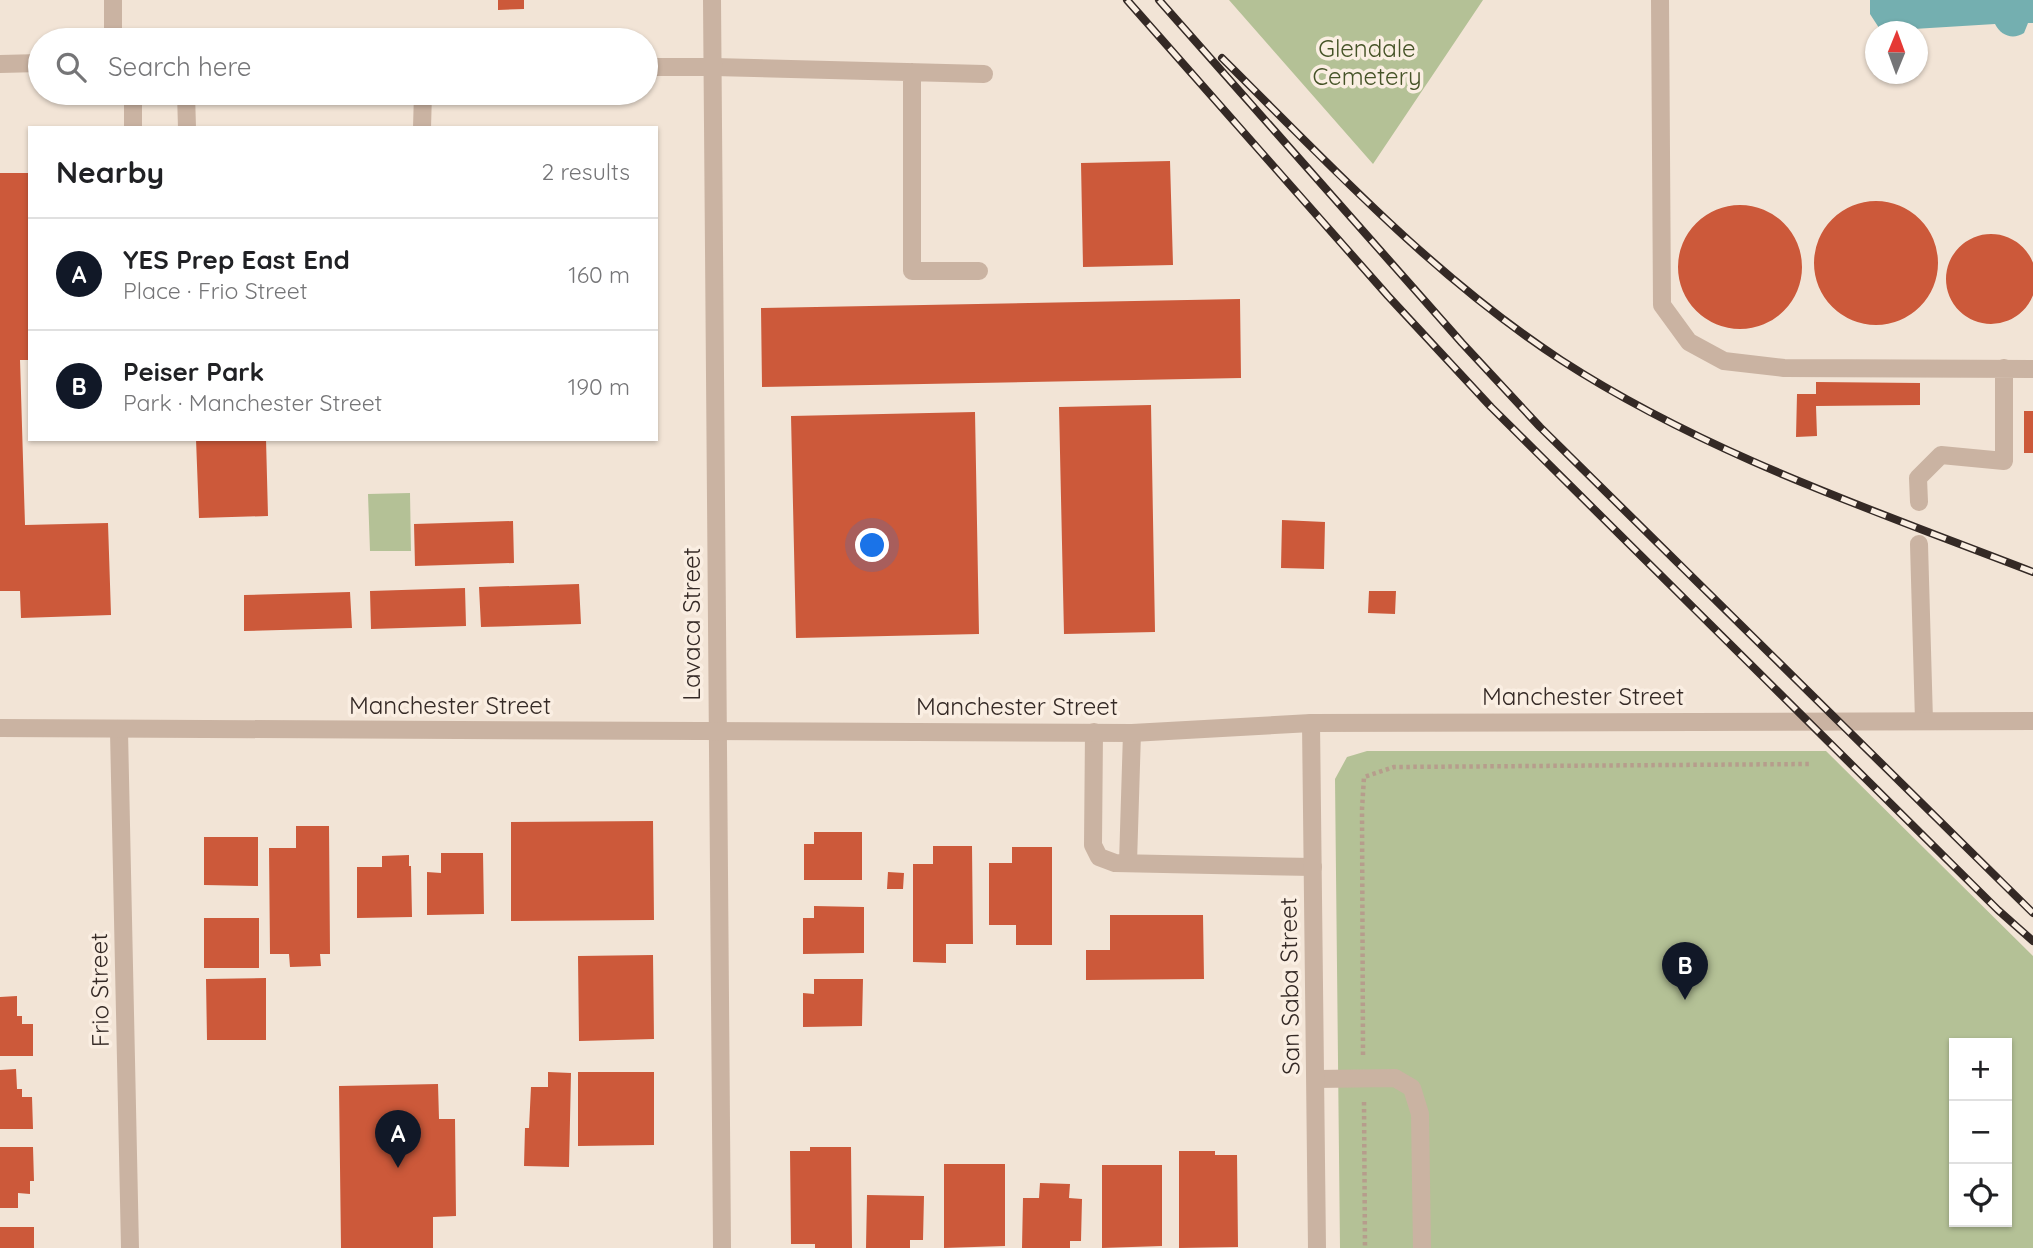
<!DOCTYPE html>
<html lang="en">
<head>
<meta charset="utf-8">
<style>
	:root { --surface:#fff; --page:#f6f6f6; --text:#202124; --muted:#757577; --line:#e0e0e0; --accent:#111827 }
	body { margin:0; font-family:Quicksand,sans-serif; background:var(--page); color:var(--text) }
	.controls { position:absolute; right:21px; bottom:21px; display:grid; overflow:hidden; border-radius:0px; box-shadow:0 2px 5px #0004 }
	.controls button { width:63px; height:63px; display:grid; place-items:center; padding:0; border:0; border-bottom:2px solid var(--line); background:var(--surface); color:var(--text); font:35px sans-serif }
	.compass { position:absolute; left:1865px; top:21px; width:63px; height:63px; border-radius:50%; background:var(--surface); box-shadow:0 2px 5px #0004; rotate:1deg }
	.you { position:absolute; left:873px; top:546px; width:24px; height:24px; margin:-18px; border:5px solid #fff; border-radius:50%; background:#1a73e8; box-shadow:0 0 0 10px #1a73e833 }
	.badge { display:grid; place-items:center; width:46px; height:46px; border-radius:50%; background:var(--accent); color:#fff; font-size:23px; font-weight:700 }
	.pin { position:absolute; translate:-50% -58px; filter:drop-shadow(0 2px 4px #0008) }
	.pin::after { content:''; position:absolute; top:37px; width:24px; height:21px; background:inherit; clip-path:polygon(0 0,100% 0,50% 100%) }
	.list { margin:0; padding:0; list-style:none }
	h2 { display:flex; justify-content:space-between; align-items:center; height:91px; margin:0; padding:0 28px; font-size:30px }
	h2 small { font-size:23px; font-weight:400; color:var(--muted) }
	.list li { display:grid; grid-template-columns:46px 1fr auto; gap:21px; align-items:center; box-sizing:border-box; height:112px; padding:0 28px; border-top:2px solid var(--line) }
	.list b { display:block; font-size:26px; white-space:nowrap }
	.list p { margin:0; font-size:23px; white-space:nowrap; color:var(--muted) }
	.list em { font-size:23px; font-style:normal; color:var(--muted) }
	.icon { flex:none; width:38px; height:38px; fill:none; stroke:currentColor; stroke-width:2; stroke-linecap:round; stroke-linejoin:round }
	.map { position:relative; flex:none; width:2033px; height:1248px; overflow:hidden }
	.search { position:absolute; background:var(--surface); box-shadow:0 2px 5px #0004; left:28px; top:28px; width:630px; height:77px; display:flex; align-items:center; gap:18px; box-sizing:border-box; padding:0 24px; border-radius:38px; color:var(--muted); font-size:26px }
	.panel { position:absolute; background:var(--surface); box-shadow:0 2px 5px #0004; left:28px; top:126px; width:630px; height:315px; border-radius:0px }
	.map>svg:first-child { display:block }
	.green { fill:#b4c196; fill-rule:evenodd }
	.water { fill:#74afb0 }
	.building { fill:#cc593a }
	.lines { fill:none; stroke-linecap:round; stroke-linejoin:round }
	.path { stroke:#b69d8c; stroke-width:4.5; stroke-dasharray:3.5 3.5; stroke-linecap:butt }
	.service { stroke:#cab3a2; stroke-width:18 }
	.minor { stroke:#cab3a2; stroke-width:18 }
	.tertiary { stroke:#cab3a2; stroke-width:18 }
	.rail-casing { stroke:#342925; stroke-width:8 }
	.rail { stroke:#faeee2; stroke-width:5; stroke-dasharray:16; stroke-linecap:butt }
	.labels { text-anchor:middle; stroke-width:7; stroke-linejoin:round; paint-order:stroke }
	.park-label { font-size:24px; fill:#455327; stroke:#faeee2 }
	.street-label { font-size:24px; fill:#342925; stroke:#faeee2 }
</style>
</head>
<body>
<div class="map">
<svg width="2033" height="1248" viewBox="0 0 2033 1248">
	<rect width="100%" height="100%" fill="#f2e4d6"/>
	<path class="green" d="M1229,0h254l-110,164z
		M410,493l1,58h-41l-2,-57z
		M1367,751h459l207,205v292h-693l-5,-469 12,-22zM1954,1043h53v179h-53z"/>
	<path class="water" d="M1870,0h163v23h-5l-4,10c-11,7 -23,3 -29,-9l-114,7 -11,-17z"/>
	<path class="building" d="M498,0h26v9l-26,1z
		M1170,161l3,104 -90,2 -2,-104z
		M0,173h30v187h-10l5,165 83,-2 3,92 -90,3 -1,-27h-20z
		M1814 263a62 62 0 1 1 124 0a62 62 0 1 1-124 0Z
		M1678 267a62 62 0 1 1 124 0a62 62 0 1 1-124 0Z
		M1946 279a45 45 0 1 1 90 0a45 45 0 1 1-90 0Z
		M1240,299l1,79 -479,9 -1,-79z
		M1816,382l104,1v22l-104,1 1,30 -21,1 1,-43h19z
		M1151,405l4,227 -91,2 -5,-227z
		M2024,411h9v42h-9z
		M975,412l4,222 -183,4 -5,-222z
		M196,439h70l2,77 -69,2z
		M1282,520l43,2 -1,47 -43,-1z
		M513,521l1,42 -99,3 -1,-42z
		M579,584l2,40 -100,3 -2,-40z
		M465,588l1,38 -95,3 -1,-38z
		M1369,591h27l-1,23 -27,-1z
		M350,592l2,36 -108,3v-36z
		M653,821l1,99 -143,1v-99z
		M296,826h33l1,128h-10l1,12 -31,1 -1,-13h-19l-1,-106h27z
		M814,832h48v48h-58v-36h10z
		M204,837h54v49l-54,-1z
		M933,846h39l1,98h-27v19l-33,-1v-98h20z
		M1012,847h40v98h-36v-20h-27v-62h23z
		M441,853h42l1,61 -57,1v-43l14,1z
		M409,855v11h2l1,51 -55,1v-51h25v-11z
		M888,872l16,1 -1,16h-16z
		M814,906l50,1v46l-61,1v-36h11z
		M1110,915h93l1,64 -118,1v-30h24z
		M204,918h55v50h-55z
		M653,955l1,84 -75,2 -1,-85z
		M266,978v62h-59l-1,-61z
		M814,979h49l-1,47 -59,1v-34l11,1z
		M17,996v20h5v8h11v32h-33v-59z
		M16,1069l1,20h5v8h10l1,32h-33v-59z
		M548,1072l23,1 -2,94 -45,-1 1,-38h4l2,-41h17z
		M578,1072h76v73l-76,1z
		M438,1084l1,35h16l1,97 -23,1v31h-92l-2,-162z
		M0,1147h33l1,34h-4v13l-12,-1v15h-18z
		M810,1147h41l1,101h-37v-4h-24l-1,-93h20z
		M1179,1151h36v4h22l1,92 -59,1z
		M944,1164h61v82l-61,2z
		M1102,1165h60v81l-60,2z
		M1040,1183l30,1 -1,14 13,1 -1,42h-11v7h-48l1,-50h16z
		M867,1195l57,1 -1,44h-13v8h-44z
		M0,1227h34v21h-34z"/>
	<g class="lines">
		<path class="path" d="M1363,1055l-1,-246 2,-32 30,-10 415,-3
			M1364,1102l1,146"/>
		<path class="service" d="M1660,0l2,305 27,37 35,19 60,7 249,1
			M714,67l270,7
			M912,72v199h67
			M133,93v35
			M186,93l1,35
			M422,128l1,-35
			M1919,502l-1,-24 23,-23 63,6v-93
			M1919,544l5,177
			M1094,732l-1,113 6,12 16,6 198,4
			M1128,863l4,-130
			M1316,1079l79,-1 17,10 8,26 2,134"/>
		<path class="minor" d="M712,0l10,1248
			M113,40v-40
			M0,64l40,-1
			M646,67h68
			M1311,723l6,525
			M119,731l11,517"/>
		<path class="tertiary" d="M0,728l1132,5 179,-10 722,-2"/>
		<g class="rail-casing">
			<path id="rail" d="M1127,0l261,296 103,111 507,503 35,31
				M1159,0l303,343 78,84 493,486
				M1222,58c107,106 212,219 339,302 145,94 312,150 472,212"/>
		</g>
		<use href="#rail" class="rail"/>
	</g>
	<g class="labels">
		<g class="park-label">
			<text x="1367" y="57">Glendale<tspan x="1367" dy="28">Cemetery</tspan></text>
		</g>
		<g class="street-label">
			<text transform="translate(692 624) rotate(-90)" y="8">Lavaca Street</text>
			<text x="1583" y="705">Manchester Street</text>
			<text x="450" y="714">Manchester Street</text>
			<text x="1017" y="715">Manchester Street</text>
			<text transform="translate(1290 986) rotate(-91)" y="8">San Saba Street</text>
			<text transform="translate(100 990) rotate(-91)" y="8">Frio Street</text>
		</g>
	</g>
</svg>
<div class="controls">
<button>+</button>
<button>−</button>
<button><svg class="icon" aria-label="locate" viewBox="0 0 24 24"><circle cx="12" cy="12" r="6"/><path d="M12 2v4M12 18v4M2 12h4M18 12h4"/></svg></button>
</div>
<svg class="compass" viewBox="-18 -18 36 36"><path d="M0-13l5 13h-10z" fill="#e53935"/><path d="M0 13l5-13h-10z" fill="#757577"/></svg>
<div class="you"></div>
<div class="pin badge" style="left:398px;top:1168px">A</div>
<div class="pin badge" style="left:1685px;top:1000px">B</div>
<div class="search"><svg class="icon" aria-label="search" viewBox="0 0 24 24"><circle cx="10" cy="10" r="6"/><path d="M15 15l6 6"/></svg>Search here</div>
<section class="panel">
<h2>Nearby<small>2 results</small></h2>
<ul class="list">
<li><span class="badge">A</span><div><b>YES Prep East End</b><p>Place · Frio Street</p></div><em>160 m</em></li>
<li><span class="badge">B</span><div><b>Peiser Park</b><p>Park · Manchester Street</p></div><em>190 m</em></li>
</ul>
</section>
</div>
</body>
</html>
